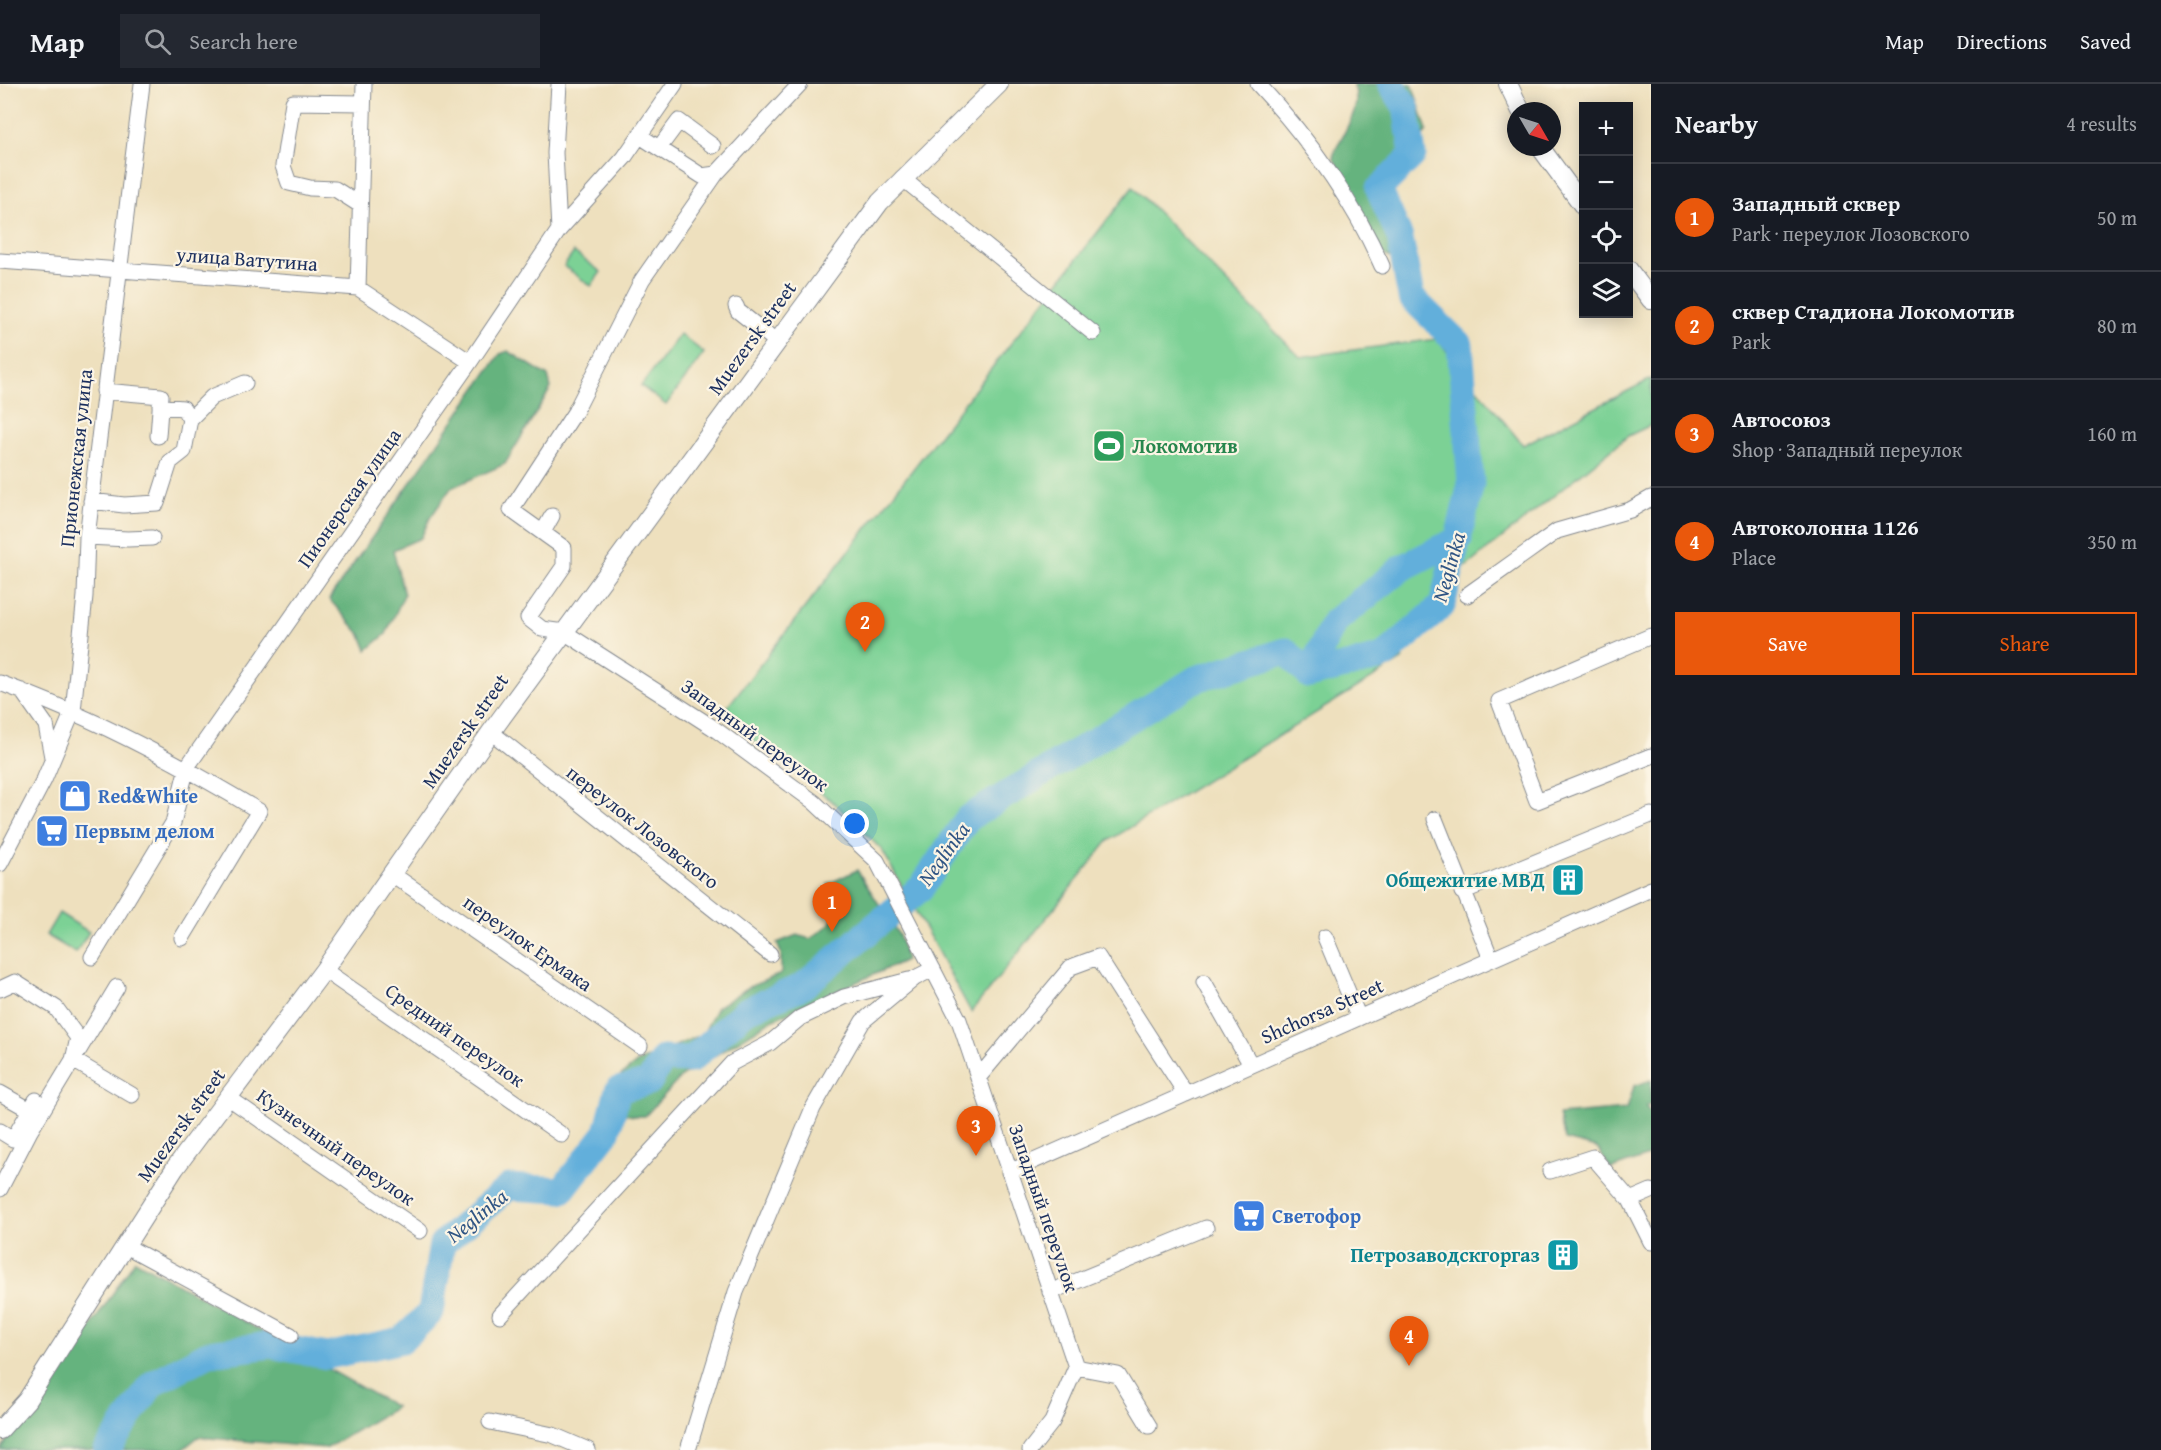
<!DOCTYPE html>
<html lang="en">
<head>
<meta charset="utf-8">
<style>
	:root { --surface:#171b24; --page:#242831; --text:#f1f3f6; --muted:#9ea1a6; --line:#363941; --accent:#ea580c }
	body { margin:0; font-family:"Gentium Book Plus",serif; background:var(--page); color:var(--text) }
	.controls { position:absolute; right:18px; top:18px; display:grid; overflow:hidden; border-radius:0px; box-shadow:0 3px 15px #0003 }
	.controls button { width:54px; height:54px; display:grid; place-items:center; padding:0; border:0; border-bottom:2px solid var(--line); background:var(--surface); color:var(--text); font:30px sans-serif }
	.compass { position:absolute; left:1507px; top:18px; width:54px; height:54px; border-radius:50%; background:var(--surface); box-shadow:0 3px 15px #0003; rotate:129deg }
	.you { position:absolute; left:855px; top:740px; width:21px; height:21px; margin:-15px; border:4px solid #fff; border-radius:50%; background:#1a73e8; box-shadow:0 0 0 9px #1a73e833 }
	.badge { display:grid; place-items:center; width:39px; height:39px; border-radius:50%; background:var(--accent); color:#fff; font-size:20px; font-weight:700 }
	.pin { position:absolute; translate:-50% -50px; filter:drop-shadow(0 2px 3px #0008) }
	.pin::after { content:''; position:absolute; top:32px; width:21px; height:18px; background:inherit; clip-path:polygon(0 0,100% 0,50% 100%) }
	.list { margin:0; padding:0; list-style:none }
	h2 { display:flex; justify-content:space-between; align-items:center; height:78px; margin:0; padding:0 24px; font-size:26px }
	h2 small { font-size:20px; font-weight:400; color:var(--muted) }
	.list li { display:grid; grid-template-columns:39px 1fr auto; gap:18px; align-items:center; box-sizing:border-box; height:108px; padding:0 24px; border-top:2px solid var(--line) }
	.list b { display:block; font-size:22px; white-space:nowrap }
	.list p { margin:0; font-size:20px; white-space:nowrap; color:var(--muted) }
	.list em { font-size:20px; font-style:normal; color:var(--muted) }
	.actions { display:flex; gap:12px; padding:18px 24px }
	.actions a { flex:1; padding:14px 0; border:2px solid var(--accent); border-radius:0px; text-align:center; font-size:21px; color:var(--accent) }
	.actions .main { background:var(--accent); color:#fff }
	.icon { flex:none; width:33px; height:33px; fill:none; stroke:currentColor; stroke-width:2; stroke-linecap:round; stroke-linejoin:round }
	.map { position:relative; flex:none; width:1651px; height:1366px; overflow:hidden }
	header { display:flex; align-items:center; gap:36px; box-sizing:border-box; height:84px; padding:0 30px; background:var(--surface); border-bottom:2px solid var(--line) }
	header strong { font-size:28px }
	nav { display:flex; gap:33px; margin-inline-start:auto; font-size:21px }
	.search { width:420px; height:54px; background:var(--page); display:flex; align-items:center; gap:15px; box-sizing:border-box; padding:0 21px; border-radius:0px; color:var(--muted); font-size:22px }
	main { display:flex }
	aside { flex:1; background:var(--surface) }
	.map>svg:first-child { display:block }
	.green { fill:#7cd195; stroke:#4c807a; stroke-width:1.5 }
	.forest { fill:#65b37e; stroke:#40716e; stroke-width:1.5 }
	.lines { fill:none; stroke-linecap:round; stroke-linejoin:round }
	.river { stroke:#62afdb; stroke-width:27 }
	.minor-casing { stroke:#84888e; stroke-width:17 }
	.major-casing { stroke:#84888e; stroke-width:20 }
	.minor { stroke:#fff; stroke-width:15 }
	.major { stroke:#fff; stroke-width:18 }
	.labels { text-anchor:middle; stroke-width:4.5; stroke-linejoin:round; paint-order:stroke }
	.street-label { font-size:20px; fill:#1b2f5e; stroke:#fcf5e5 }
	.leisure-label { font-size:20px; font-weight:bold; fill:#27864d; stroke:#fcf5e5; text-anchor:start }
	.shop-label { font-size:20px; font-weight:bold; fill:#366cbe; stroke:#fcf5e5; text-anchor:start }
	.culture-label { font-size:20px; font-weight:bold; fill:#0d838f; stroke:#fcf5e5; text-anchor:end }
	.water-label { font-size:21px; font-style:italic; fill:#305584; stroke:#fcf5e5 }
</style>
</head>
<body>
<header>
<strong>Map</strong>
<div class="search"><svg class="icon" aria-label="search" viewBox="0 0 24 24"><circle cx="10" cy="10" r="6"/><path d="M15 15l6 6"/></svg>Search here</div>
<nav><a>Map</a><a>Directions</a><a>Saved</a></nav>
</header>
<main>
<div class="map">
<svg width="1651" height="1366" viewBox="0 0 1651 1366">
	<rect width="100%" height="100%" fill="#fcf5e5"/>
	<filter id="ink" filterUnits="userSpaceOnUse"><feTurbulence type="fractalNoise" baseFrequency=".0167" numOctaves="2"/><feDisplacementMap in="SourceGraphic" scale="12" xChannelSelector="R" yChannelSelector="G"/><feConvolveMatrix kernelMatrix="1 2 1 2 8 2 1 2 1" color-interpolation-filters="sRGB"/></filter>
	<filter id="wash" filterUnits="userSpaceOnUse"><feTurbulence type="fractalNoise" baseFrequency=".008" numOctaves="4" result="noise"/><feDisplacementMap in="SourceGraphic" scale="24" xChannelSelector="R" yChannelSelector="G"/><feGaussianBlur stdDeviation="1.35" result="paint"/><feColorMatrix in="noise" values="0 0 0 0 0 0 0 0 0 0 0 0 0 0 0 0 0 1.4 0 .05"/><feComposite in="paint" operator="in"/></filter>
	<g filter="url(#wash)">
		<rect width="100%" height="100%" fill="#eee0be"/>
		<path class="green" d="M1133,103l167,170 137,-18 86,106 128,-66v46l-23,11 -192,155 -34,69 -294,181 -137,171 -89,-162 -49,-48 -112,-87z
			M574,168l27,20 -10,14 -27,-20z
			M680,250l24,19 -38,52 -25,-19z
			M59,829l30,19 -13,21 -30,-18z"/>
		<path class="forest" d="M1353,0h59l15,46c-6,14 -43,43 -56,57l28,63 -8,8 -8,-3 -50,-98c7,-23 32,-48 20,-73z
			M508,267l40,25 3,12 -46,76 -54,24 -21,30 -9,20 -28,12 11,45 -18,39 -19,16 -6,-15 -32,-36 171,-245z
			M857,786l42,65 7,25 -134,60 -90,56 -37,40c-28,2 -27,-9 -35,-32l28,-22 65,-28 14,-27 32,-20 32,-13v-21l-4,-10 20,-8 13,4 19,-14 14,-24 -15,-17z
			M1651,996v23l-5,3 5,9v40l-40,14 -14,-21 -32,-8 -6,-25 68,-6 7,-23z
			M135,1176l261,147 -69,41 -129,-11 -16,13h-182l51,-64z"/>
		<g class="lines">
			<path class="river" d="M1309,591l25,-53 68,-54 57,-29
				M107,1366l45,-66 57,-31 62,-8 56,11 75,-16 29,-28 11,-68 67,-57 53,3 45,-58 11,-42 31,-8 14,-23 28,1 54,-49 58,-25 118,-98 47,-70 228,-139 90,-28 23,24 74,-18 59,-51 29,-122 -11,-139 -49,-48 -11,-59 -21,-49 34,-34 -7,-48 -15,-23"/>
		</g>
	</g>
	<g filter="url(#ink)">
		<g class="lines">
			<g class="minor-casing">
				<path id="minor" d="M800,0l-84,90 -74,106 -67,132 -64,98 53,38v18l-36,52 14,11 22,3 148,95 102,75 63,59 82,159 117,347
					M1258,0c50,54 94,114 124,182
					M640,52l62,40 14,-2
					M659,64l20,-27 34,25
					M902,94l191,155
					M360,121l-25,-16 -25,-1 -21,-5 -6,-17 10,-64 70,1
					M559,146l-4,-77 4,-69
					M0,177l358,27 112,74
					M358,204l6,-204
					M736,222l2,5 39,31
					M104,307l57,5 -3,40
					M190,335l22,-22 33,-14
					M91,417l33,4 33,-2 13,-41 14,-11 6,-32 -7,-11 -23,-2
					M543,448l9,-16
					M87,453l41,2 24,-1
					M1467,511l90,-64 73,-21 21,-12
					M1651,552l-152,65 38,100 114,-45
					M0,599c91,33 176,78 259,128l-77,127
					M22,607l24,34 6,32
					M491,648l279,222
					M1435,735l56,140
					M0,780l44,-84 29,-69 12,-115 2,-59 55,-453
					M392,790l248,172
					M1462,808l189,-77
					M1325,853l34,81
					M92,873l81,-134 14,-56 283,-405 89,-132 65,-72 51,-74
					M324,886l238,165
					M1204,898l47,83
					M0,905l15,-7 41,26 22,30 -5,22 59,35
					M978,994l93,-111 27,-10 88,137
					M0,1009l30,17
					M229,1014l191,133
					M0,1047l13,8 23,-39
					M1550,1087l43,-14 37,43 21,-9
					M1009,1088l642,-283
					M0,1105l30,-58 87,-144
					M1630,1116l21,42
					M126,1162l165,89
					M1050,1208l156,-64
					M500,1231l232,-252 38,-20 30,-25 44,-21 65,-17
					M1076,1283l42,8 31,51
					M490,1338l63,13 35,15
					M688,1366l48,-158 77,-184 50,-87 52,-43 18,-9
					M1030,1366l22,-28 24,-55"/>
			</g>
			<g class="major-casing">
				<path id="major" d="M1508,0l13,27
					M1540,63l44,60
					M1628,185l23,31
					M0,1346l27,-30 148,-232 149,-198 167,-238 389,-530 119,-118"/>
			</g>
			<use href="#minor" class="minor"/>
			<use href="#major" class="major"/>
		</g>
	</g>
	<defs>
		<g id="stadium-square" transform="scale(1.725)"><rect x="-9" y="-9" width="18" height="18" rx="4" fill="#2e9e5b" stroke="#fcf5e5"/><path d="M0-5a6.5 5 0 1 0 0 10a6.5 5 0 1 0 0-10ZM-3.5-1.8h7v3.6h-7Z" fill="#fff"/></g>
		<g id="shop-square" transform="scale(1.725)"><rect x="-9" y="-9" width="18" height="18" rx="4" fill="#3f7fe0" stroke="#fcf5e5"/><path d="M-5-2.5h2.3a2.7 3.5 0 0 1 5.4 0H5L5.5 6h-11ZM-1.5-2.5h3a1.5 2.3 0 0 0-3 0Z" fill="#fff"/></g>
		<g id="supermarket-square" transform="scale(1.725)"><rect x="-9" y="-9" width="18" height="18" rx="4" fill="#3f7fe0" stroke="#fcf5e5"/><path d="M-6-5.5h2.5l.6 2H6L4.5 2H-2.5L-4.4-4H-6ZM-1.5 3.2a1.3 1.3 0 1 0 .1 0ZM3 3.2a1.3 1.3 0 1 0 .1 0Z" fill="#fff"/></g>
		<g id="building-square" transform="scale(1.725)"><rect x="-9" y="-9" width="18" height="18" rx="4" fill="#0f9aa8" stroke="#fcf5e5"/><path d="M-4-6H4V6H1V3H-1V6H-4ZM-2.5-4.3h1.7v1.8h-1.7ZM.8-4.3h1.7v1.8H.8ZM-2.5-1h1.7V.8h-1.7ZM.8-1h1.7V.8H.8Z" fill="#fff"/></g>
	</defs>
	<g fill-rule="evenodd">
		<use href="#stadium-square" x="1109" y="362"/>
		<use href="#shop-square" x="75" y="712"/>
		<use href="#supermarket-square" x="52" y="747"/>
		<use href="#building-square" x="1568" y="796"/>
		<use href="#supermarket-square" x="1249" y="1132"/>
		<use href="#building-square" x="1563" y="1171"/>
	</g>
	<g class="labels">
		<g class="street-label">
			<text transform="translate(247 175) rotate(4)" y="7">улица Ватутина</text>
			<text transform="translate(752 254) rotate(-54)" y="7">Muezersk street</text>
			<text transform="translate(76 374) rotate(-84)" y="7">Прионежская улица</text>
			<text transform="translate(349 414) rotate(-55)" y="7">Пионерская улица</text>
			<text transform="translate(465 647) rotate(-55)" y="7">Muezersk street</text>
			<text transform="translate(755 651) rotate(36)" y="7">Западный переулок</text>
			<text transform="translate(643 743) rotate(38)" y="7">переулок Лозовского</text>
			<text transform="translate(528 859) rotate(35)" y="7">переулок Ермака</text>
			<text transform="translate(1322 927) rotate(-24)" y="7">Shchorsa Street</text>
			<text transform="translate(455 951) rotate(35)" y="7">Средний переулок</text>
			<text transform="translate(181 1041) rotate(-54)" y="7">Muezersk street</text>
			<text transform="translate(336 1063) rotate(35)" y="7">Кузнечный переулок</text>
			<text transform="translate(1044 1124) rotate(71)" y="7">Западный переулок</text>
		</g>
		<g class="leisure-label">
			<text x="1132" y="369">Локомотив</text>
		</g>
		<g class="shop-label">
			<text x="98" y="719">Red&amp;White</text>
			<text x="75" y="754">Первым делом</text>
			<text x="1272" y="1139">Светофор</text>
		</g>
		<g class="culture-label">
			<text x="1545" y="803">Общежитие МВД</text>
			<text x="1540" y="1178">Петрозаводскгоргаз</text>
		</g>
		<g class="water-label">
			<text transform="translate(1449 483) rotate(-74)" y="7">Neglinka</text>
			<text transform="translate(944 770) rotate(-54)" y="7">Neglinka</text>
			<text transform="translate(477 1132) rotate(-39)" y="7">Neglinka</text>
		</g>
	</g>
</svg>
<div class="controls">
<button>+</button>
<button>−</button>
<button><svg class="icon" aria-label="locate" viewBox="0 0 24 24"><circle cx="12" cy="12" r="6"/><path d="M12 2v4M12 18v4M2 12h4M18 12h4"/></svg></button>
<button><svg class="icon" aria-label="layers" viewBox="0 0 24 24"><path d="M12 4l9 5-9 5-9-5zM3 14l9 5 9-5"/></svg></button>
</div>
<svg class="compass" viewBox="-18 -18 36 36"><path d="M0-13l5 13h-10z" fill="#e53935"/><path d="M0 13l5-13h-10z" fill="#9ea1a6"/></svg>
<div class="you"></div>
<div class="pin badge" style="left:832px;top:848px">1</div>
<div class="pin badge" style="left:865px;top:568px">2</div>
<div class="pin badge" style="left:976px;top:1072px">3</div>
<div class="pin badge" style="left:1409px;top:1282px">4</div>
</div>
<aside>
<h2>Nearby<small>4 results</small></h2>
<ul class="list">
<li><span class="badge">1</span><div><b>Западный сквер</b><p>Park · переулок Лозовского</p></div><em>50 m</em></li>
<li><span class="badge">2</span><div><b>сквер Стадиона Локомотив</b><p>Park</p></div><em>80 m</em></li>
<li><span class="badge">3</span><div><b>Автосоюз</b><p>Shop · Западный переулок</p></div><em>160 m</em></li>
<li><span class="badge">4</span><div><b>Автоколонна 1126</b><p>Place</p></div><em>350 m</em></li>
</ul>
<div class="actions"><a class="main">Save</a><a>Share</a></div>
</aside>
</main>
</body>
</html>
